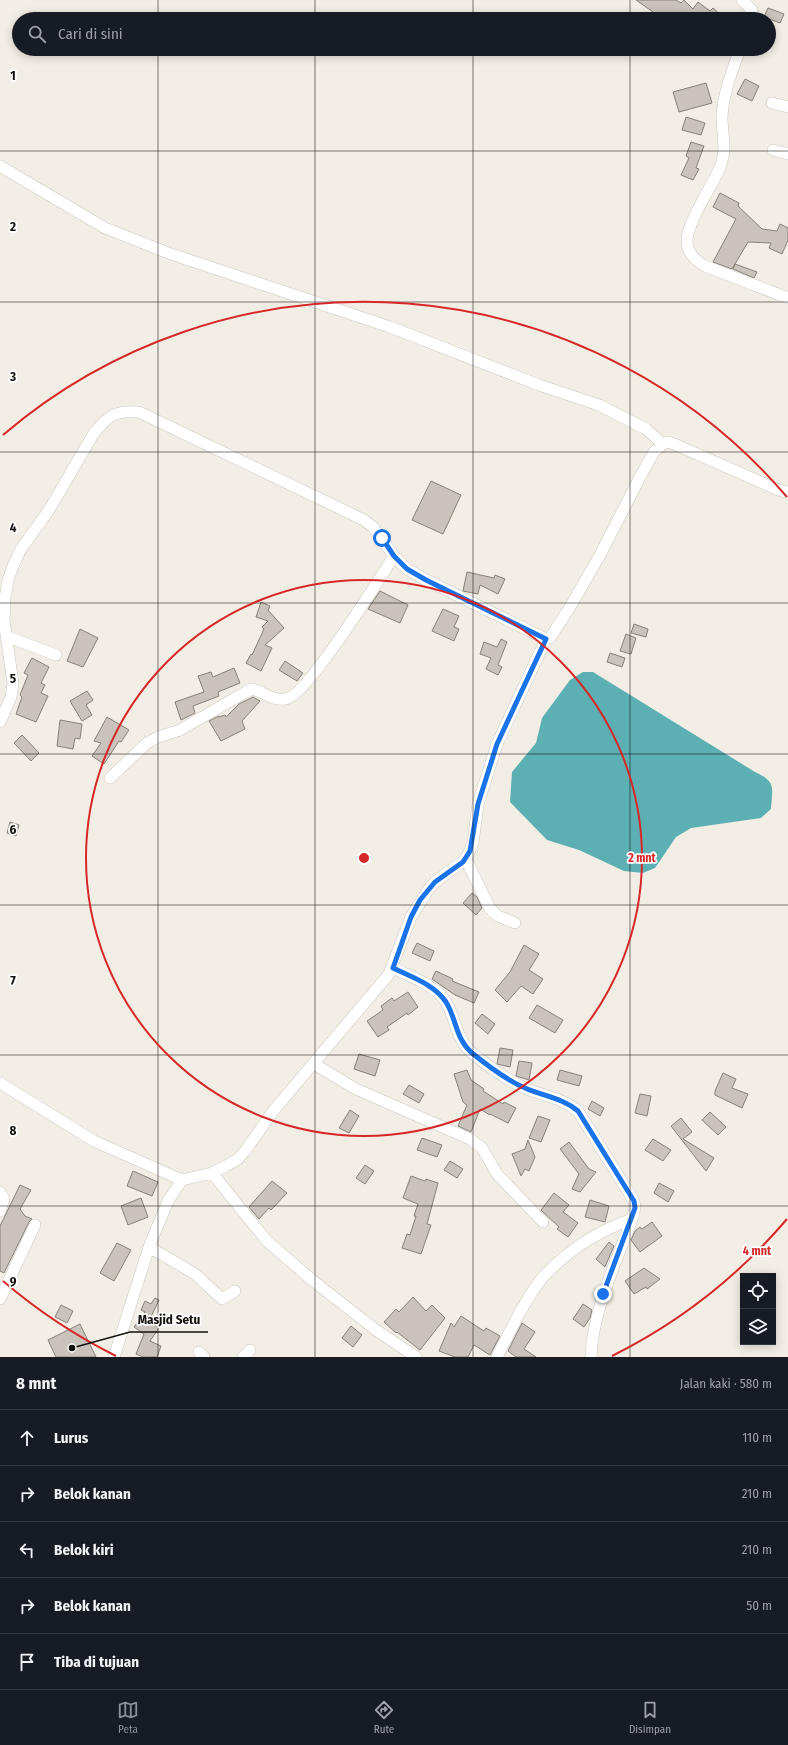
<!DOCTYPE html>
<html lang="id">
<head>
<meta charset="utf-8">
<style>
	:root { --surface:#171b24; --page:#242831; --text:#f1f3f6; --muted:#9ea1a6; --line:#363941; --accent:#8c9099 }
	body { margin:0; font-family:"Fira Sans Condensed",sans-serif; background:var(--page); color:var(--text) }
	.controls { position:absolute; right:12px; bottom:12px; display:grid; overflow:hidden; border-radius:0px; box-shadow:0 2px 10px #0003 }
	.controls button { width:36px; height:36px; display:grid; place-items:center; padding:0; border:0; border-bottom:1px solid var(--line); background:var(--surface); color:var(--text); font:20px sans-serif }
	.stop { position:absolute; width:12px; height:12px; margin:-9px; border:3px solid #1a73e8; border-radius:50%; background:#fff }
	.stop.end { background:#1a73e8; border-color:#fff; box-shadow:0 1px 4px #0008 }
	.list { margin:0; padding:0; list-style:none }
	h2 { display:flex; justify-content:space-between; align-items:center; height:52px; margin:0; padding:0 16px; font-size:17px }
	h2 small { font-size:13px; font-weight:400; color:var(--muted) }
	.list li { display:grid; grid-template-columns:26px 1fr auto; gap:12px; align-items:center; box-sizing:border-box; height:56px; padding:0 16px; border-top:1px solid var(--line) }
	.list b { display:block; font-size:15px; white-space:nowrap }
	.list em { font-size:13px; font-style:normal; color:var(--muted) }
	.icon { flex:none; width:22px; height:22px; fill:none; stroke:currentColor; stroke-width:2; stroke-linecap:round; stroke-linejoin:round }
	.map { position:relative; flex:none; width:788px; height:1357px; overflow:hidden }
	.search { position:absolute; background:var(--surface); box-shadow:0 2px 10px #0003; left:12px; right:12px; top:12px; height:44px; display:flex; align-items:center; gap:10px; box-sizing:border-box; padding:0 14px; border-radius:22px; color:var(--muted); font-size:15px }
	.sheet { height:332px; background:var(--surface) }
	nav { display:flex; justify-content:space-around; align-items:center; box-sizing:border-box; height:56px; border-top:1px solid var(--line); background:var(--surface); font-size:11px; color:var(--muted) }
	nav a { display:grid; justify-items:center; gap:2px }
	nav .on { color:var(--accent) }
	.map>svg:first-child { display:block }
	.water { fill:#5cb0b3 }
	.building { fill:#c9c3bb; stroke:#858078 }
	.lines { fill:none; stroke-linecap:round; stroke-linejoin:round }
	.minor-casing { stroke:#ccc6be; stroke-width:12 }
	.minor { stroke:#fff; stroke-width:11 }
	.route { stroke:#1a73e8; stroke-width:5 }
	.grid { fill:none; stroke:#13110e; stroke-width:1; stroke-opacity:0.55 }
	.ring { fill:none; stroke:#d62828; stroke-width:2 }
	.grid-label { font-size:13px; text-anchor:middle; font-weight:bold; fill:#13110e; stroke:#fff; stroke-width:3.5; stroke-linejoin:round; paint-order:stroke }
	.centre { fill:#d62828; stroke:#fff; stroke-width:2 }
	.ring-label { font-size:12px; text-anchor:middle; font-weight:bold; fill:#d62828; stroke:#fff; stroke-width:3.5; stroke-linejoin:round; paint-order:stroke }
	.leader { fill:none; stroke:#13110e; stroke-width:1.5 }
	.callout-dot { fill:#13110e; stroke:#fff; stroke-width:1.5 }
	.callout-label { font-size:13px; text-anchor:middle; font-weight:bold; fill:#13110e; stroke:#fff; stroke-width:3.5; stroke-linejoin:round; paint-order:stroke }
</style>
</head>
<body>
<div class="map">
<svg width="788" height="1357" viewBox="0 0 788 1357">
	<rect width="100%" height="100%" fill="#f3eee5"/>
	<path class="water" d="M583,672h10l162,100c22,10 17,16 16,37l-10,9 -70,10 -15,9 -21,31 -12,5 -19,-2 -45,-21 -32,-10 -37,-38 2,-30 24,-29 6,-25 28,-38z"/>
	<path class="building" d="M636,0h40l5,3 3,-3 9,9 5,-7 12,9 3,-3 12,11h-62z
		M768,8l16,6 -4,9 -16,-6z
		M745,79l14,7 -7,15 -15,-7z
		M706,83l6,20 -33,9 -6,-20z
		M686,117l19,6 -4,12 -19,-5z
		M691,142l13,4 -8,22 3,1 -6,11 -12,-5 8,-17 -3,-2z
		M720,193l19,10 -1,3 24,23 15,2 3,-7 8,4v12l-6,14 -13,-6 2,-5 -23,-1 -13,22 22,8 -3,6 -21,-9 2,-5 -3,5 -19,-7 23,-43 -23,-12z
		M431,481l30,14 -18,39 -31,-14z
		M467,572l27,6 1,-3 10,4 -7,15 -18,-9 -2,9 -15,-3z
		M380,591l28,14 -8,18 -32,-14z
		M261,602l9,4 -2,4 16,18 -19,17 7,3 -11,23 -15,-8 5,-9 1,1 12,-26 -2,-2 6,-6 -12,-4z
		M443,609l16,7 -5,11 5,2 -5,12 -22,-10z
		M634,624l14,5 -2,8 -15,-4z
		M80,629l18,9 -15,29 -16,-6z
		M626,634l10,4 -5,16 -11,-3z
		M501,639l6,3 -9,23 4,2 -4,8 -12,-6 5,-11 -11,-4 4,-12 13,5z
		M610,653l15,5 -3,9 -15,-5z
		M32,658l17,9 -8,16 4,2 -4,8 7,3 -12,26 -20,-8 6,-17 -2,-2 8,-20 -4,-2z
		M285,661l18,12 -6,8 -18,-11z
		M234,668l6,15 -22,9 1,4 -26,10 2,7 -14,7 -6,-18 29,-10 -6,-16 13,-4 2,5z
		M87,691l6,9 -7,5 6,10 -10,6 -12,-20z
		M253,697l7,4 -18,20 3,8 -24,12 -12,-20 10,-5v1l6,-2 1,2 13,-13z
		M107,717l22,13 -8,12 -2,-1 -15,23 -12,-8 9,-13 -7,-2z
		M60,720l22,4 -2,15 -5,-1 -2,11 -16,-3z
		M22,735l17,18 -8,8 -17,-18z
		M10,822l9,3 -3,11 -9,-3z
		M472,893l5,4 5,11 -6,7 -13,-12z
		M417,943l17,8 -4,10 -18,-8z
		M524,945l15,9 -10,16 14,9 -10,15 -12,-8 -14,16 -12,-12 15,-18z
		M436,971l17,8 -1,2 27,11 -5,11 -19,-8 -23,-16z
		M408,992l10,15 -10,8 -1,-2 -20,14 2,3 -11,7 -11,-16 16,-11 -2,-4 11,-8 2,3z
		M537,1005l26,15 -8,13 -26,-15z
		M482,1014l13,10 -7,10 -13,-11z
		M500,1048l13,2 -3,17 -13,-3z
		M359,1054l21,6 -5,16 -21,-7z
		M519,1061l13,2 -3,17 -13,-4z
		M467,1070l4,10 13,9 -1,2 20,13 1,-2 12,6 -8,15 -18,-9v1l-10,-6 -9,23 -13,-6 9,-21 -4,-3 -9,-28z
		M560,1070l22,6 -3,10 -22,-6z
		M723,1073l13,6 -4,9 16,6 -6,14 -27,-13v-4z
		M409,1085l15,9 -5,9 -16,-9z
		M640,1094l11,2 -4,20 -12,-3z
		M592,1101l12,7 -4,8 -12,-7z
		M350,1110l9,6 -10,17 -10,-5z
		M710,1112l16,15 -8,8 -16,-15z
		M538,1116l12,4 -9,22 -12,-4z
		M681,1118l11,14 -9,7 31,19 -8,13 -35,-45z
		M422,1138l20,7 -5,12 -20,-7z
		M653,1139l18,11 -8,11 -18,-11z
		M528,1140l7,17 -6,14 -4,-2 -4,7 -9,-22 13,-5z
		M569,1142l20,27 7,3 -16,20 -8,-3 7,-15 -19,-25z
		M450,1161l13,8 -6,9 -13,-8z
		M365,1165l9,6 -9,13 -9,-6z
		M133,1171l25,11 -6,14 -25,-10z
		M411,1176l14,5 1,-2 12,4 -11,41 4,1 -10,29 -19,-6 5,-14 3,1 6,-19h-2l4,-12 -15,-6z
		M272,1181l15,12 -16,17 -2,-2 -10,11 -10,-12z
		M659,1183l15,8 -6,11 -14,-9z
		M20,1185l11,5 -11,19 5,7 7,3 -3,3 -25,51 -4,-2v-45z
		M554,1193l15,12 -6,7 15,11 -10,14 -11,-8 2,-2 -18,-17z
		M141,1198l7,19 -20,8 -7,-19z
		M590,1200l19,6 -4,16 -20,-5z
		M652,1222l10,14 -22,16 -9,-12 4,-9 5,-4 2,2z
		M609,1242l5,4 -9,21 -9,-8z
		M117,1243l14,7 -17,31 -14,-8z
		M644,1268l16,11 -13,10 -1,-2 -12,7 -9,-13z
		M413,1297l13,14 6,-6 13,13 -25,32 -23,-18 -1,1 -12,-11 12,-13 3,3z
		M155,1298l4,2 -10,21 10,7 -9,13 11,5 -4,11h-14l-7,-3 8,-20 -10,-7 11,-15 -4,-2 4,-9 6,3z
		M583,1304l9,6 -2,8 -6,9 -11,-8z
		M61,1305l12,6 -6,12 -12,-6z
		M461,1316l23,15 2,-3 14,8 -10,19 -16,-10 -6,12h-13l-16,-6 12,-28 3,4z
		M522,1323l13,9 -11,17 12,8h-20l-8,-6z
		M80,1324l16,33h-40l-8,-17z
		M351,1326l11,9 -9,12 -11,-9z"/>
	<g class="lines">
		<g class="minor-casing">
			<path id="minor" d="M742,0l10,10 1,9
				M740,49c-8,22 -17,45 -18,68 0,17 5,32 -1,48 -8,20 -33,56 -34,75 0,13 8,20 18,26l83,32
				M772,103l16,4
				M773,150l15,4
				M0,166l105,62 66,26 219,73 149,58 60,20 47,24 17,15
				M6,636l50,19
				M0,722l11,-25 2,-14 -9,-63 1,-22 3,-18 5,-14 8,-17 28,-39 45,-77c14,-17 21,-23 45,-21l225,108 9,7 21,29 13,13 19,11 120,59
				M110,778l37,-35 11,-6 22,-7 64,-37 8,-4c12,3 20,12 34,10 21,-3 93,-120 108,-143
				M466,859l24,50 8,7 17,7
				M393,968c18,9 41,16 53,34 11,18 9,36 26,51 16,13 34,27 53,35 18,8 38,10 53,23l56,90 1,7 -3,11c-16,44 -39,90 -41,138
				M314,1064l42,25 114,50 12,9 15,26 46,48
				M0,1083l94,58 88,39
				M212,1173l55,68 45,39 64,50 40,27
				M0,1192l4,7 -4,12
				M149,1247l46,27 27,25 13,-8
				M0,1299l35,-74
				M199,1352l5,5
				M114,1357l35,-110 19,-46 14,-21 30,-7 14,-7 12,-7 7,-8 29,-41 115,-136 22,-57 17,-27 7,-8 31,-23 7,-16 5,-39 19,-60 49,-105 4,-1 20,-31 30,-52 39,-76 15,-27 9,-8 5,-2 6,2 107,47 7,1
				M243,1357l7,-7
				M497,1357c13,-25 28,-58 46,-80 25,-27 55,-46 89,-58"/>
		</g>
		<use href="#minor" class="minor"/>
	</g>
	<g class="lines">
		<path class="route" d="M382,538l12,18 13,13 19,11 120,59 -49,105 -19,60 -8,47 -7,11 -28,20 -15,18 -9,17 -18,51c18,9 41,16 53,34 11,18 9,36 26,51 16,13 34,27 53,35 18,8 38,10 53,23l51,82 5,8 1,7 -32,86"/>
	</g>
	<path class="grid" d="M158,0v19M315,0v19M473,0v19M630,0v19M158,49v1308M315,49v1308M473,49v1308M630,49v1308M0,151h788M0,302h788M0,452h788M0,603h788M0,754h788M0,905h788M0,1055h788M0,1206h788"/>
	<g class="ring">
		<circle cx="364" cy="858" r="278"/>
		<path d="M787 1219A556 556 0 0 1 612 1356M116 1356A556 556 0 0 1 3 1281M3 435A556 556 0 0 1 787 497"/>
	</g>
	<g class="grid-label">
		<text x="13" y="80">1</text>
		<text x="13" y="231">2</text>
		<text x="13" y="381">3</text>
		<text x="13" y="532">4</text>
		<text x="13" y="683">5</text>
		<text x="13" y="834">6</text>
		<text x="13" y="985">7</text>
		<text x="13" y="1135">8</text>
		<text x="13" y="1286">9</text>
	</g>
	<circle cx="364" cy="858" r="6" class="centre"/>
	<g class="ring-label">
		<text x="642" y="862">2 mnt</text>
		<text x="757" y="1255">4 mnt</text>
	</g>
	<path class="leader" d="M72 1348L130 1332H208"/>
	<circle class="callout-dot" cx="72" cy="1348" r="4"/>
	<g class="callout-label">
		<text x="169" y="1324">Masjid Setu</text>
	</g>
</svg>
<div class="controls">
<button><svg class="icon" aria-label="locate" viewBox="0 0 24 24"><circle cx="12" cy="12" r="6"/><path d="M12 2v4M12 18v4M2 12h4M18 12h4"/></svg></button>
<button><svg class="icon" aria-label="layers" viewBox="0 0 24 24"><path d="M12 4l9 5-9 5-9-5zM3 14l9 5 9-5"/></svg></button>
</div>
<div class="stop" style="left:382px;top:538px"></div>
<div class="stop end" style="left:603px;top:1294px"></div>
<div class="search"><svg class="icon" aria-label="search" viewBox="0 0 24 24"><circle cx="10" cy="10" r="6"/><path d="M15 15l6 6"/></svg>Cari di sini</div>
</div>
<section class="sheet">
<h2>8 mnt<small>Jalan kaki · 580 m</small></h2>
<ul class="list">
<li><svg class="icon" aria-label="ahead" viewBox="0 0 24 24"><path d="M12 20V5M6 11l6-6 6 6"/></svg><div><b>Lurus</b></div><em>110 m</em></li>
<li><svg class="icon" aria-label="right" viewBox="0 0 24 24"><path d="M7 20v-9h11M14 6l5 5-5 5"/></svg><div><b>Belok kanan</b></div><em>210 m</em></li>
<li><svg class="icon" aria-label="left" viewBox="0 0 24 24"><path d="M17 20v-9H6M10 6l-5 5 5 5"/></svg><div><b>Belok kiri</b></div><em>210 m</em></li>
<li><svg class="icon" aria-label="right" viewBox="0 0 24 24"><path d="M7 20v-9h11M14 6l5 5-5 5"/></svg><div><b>Belok kanan</b></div><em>50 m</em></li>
<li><svg class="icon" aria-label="arrive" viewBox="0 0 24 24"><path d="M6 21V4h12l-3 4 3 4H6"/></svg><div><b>Tiba di tujuan</b></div></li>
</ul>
</section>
<nav>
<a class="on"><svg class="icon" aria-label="map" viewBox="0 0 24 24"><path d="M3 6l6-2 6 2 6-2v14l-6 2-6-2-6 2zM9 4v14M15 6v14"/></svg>Peta</a>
<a><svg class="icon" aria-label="directions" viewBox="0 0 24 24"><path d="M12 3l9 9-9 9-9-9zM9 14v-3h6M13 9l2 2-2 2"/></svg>Rute</a>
<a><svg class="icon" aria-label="saved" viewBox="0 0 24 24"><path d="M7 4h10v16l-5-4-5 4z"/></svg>Disimpan</a>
</nav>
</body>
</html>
